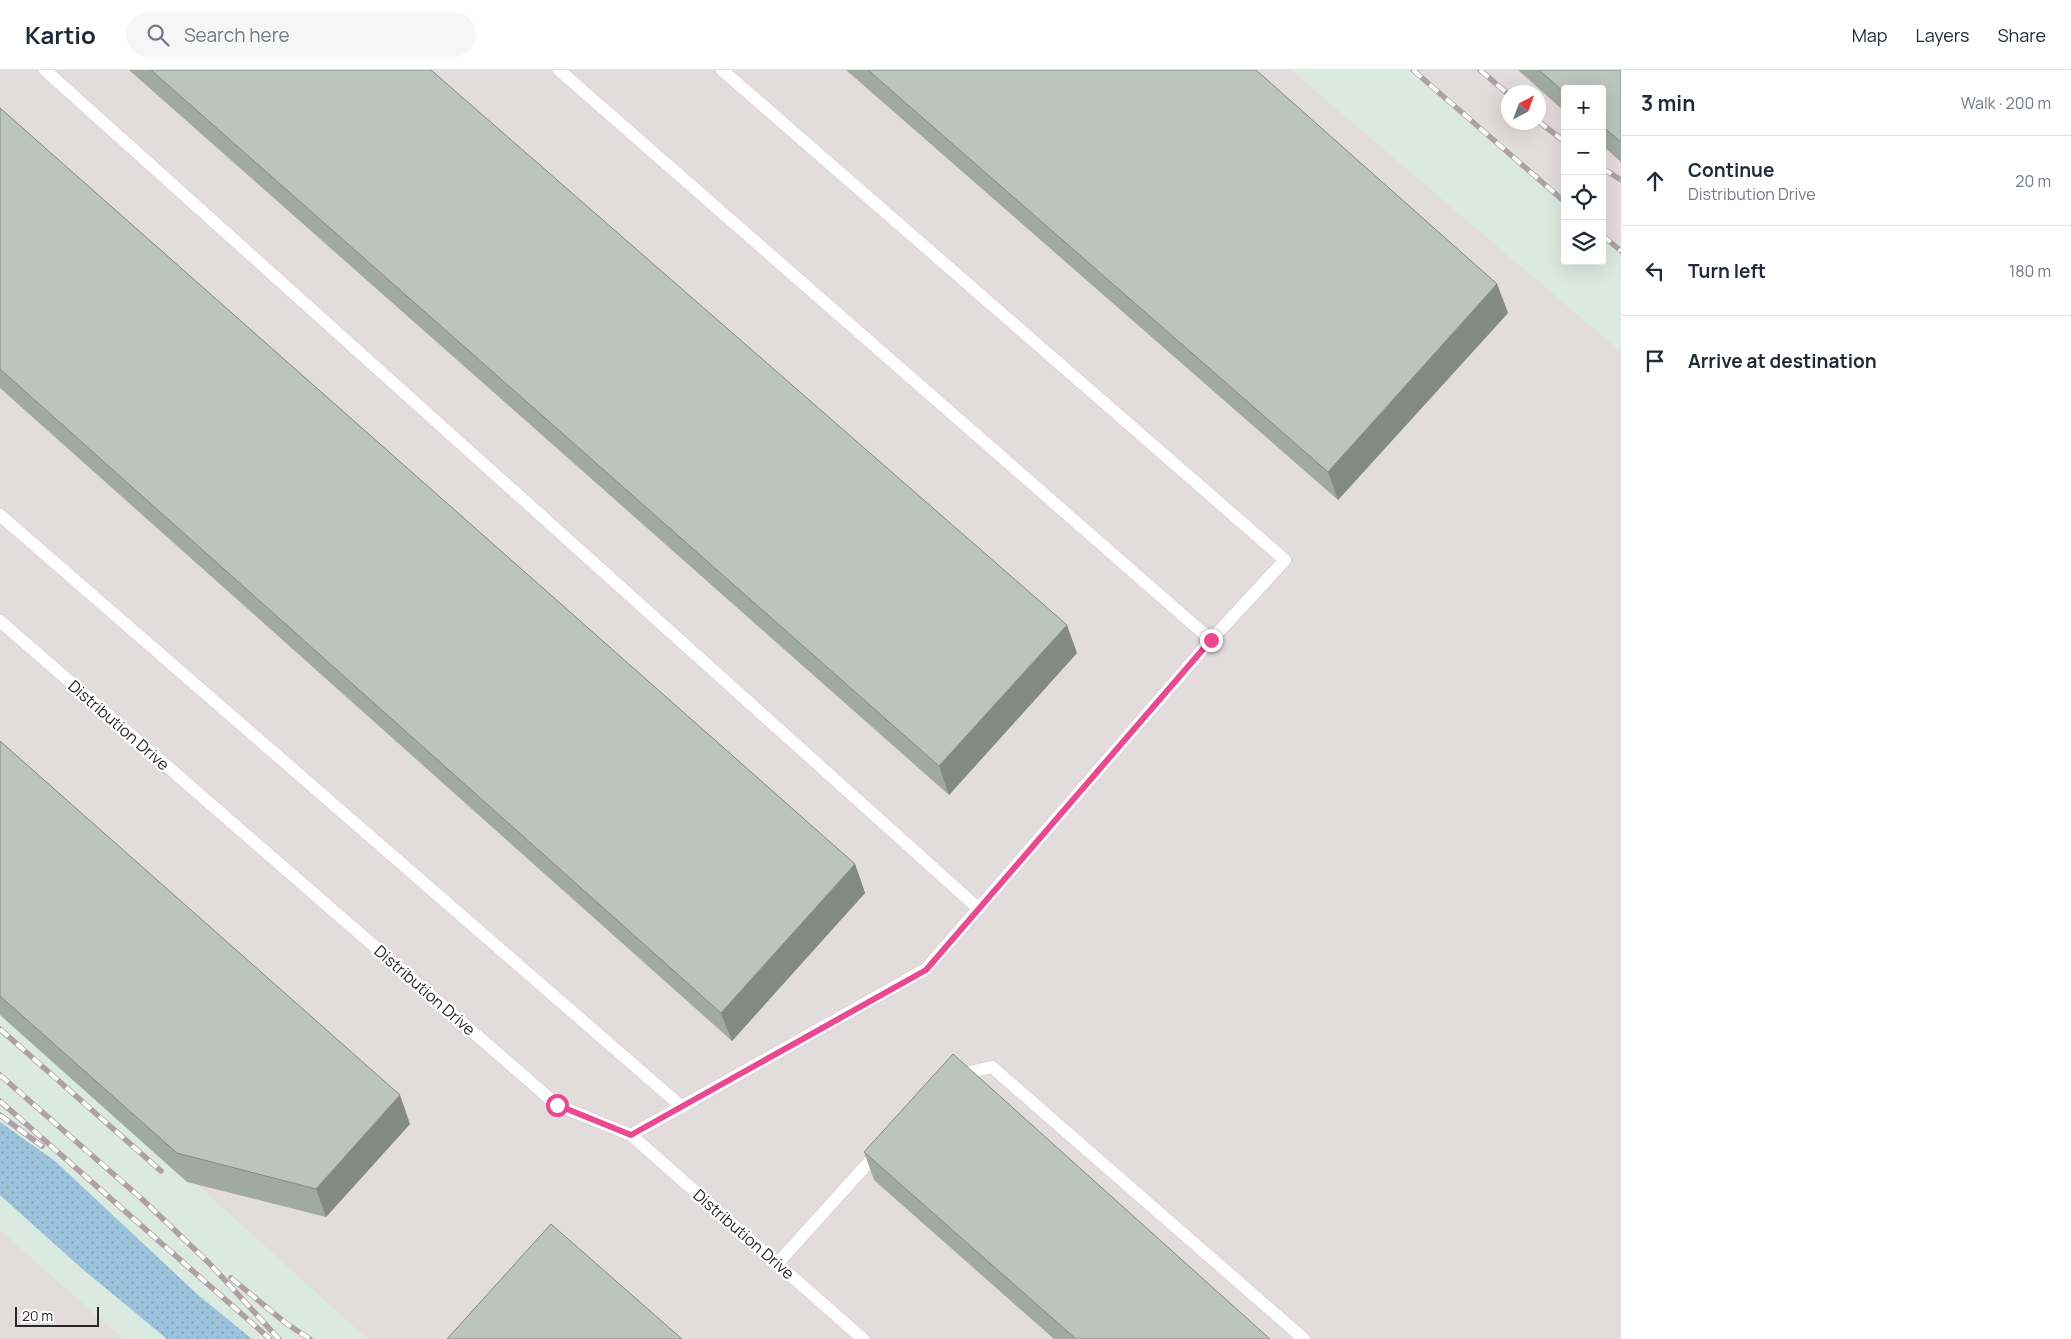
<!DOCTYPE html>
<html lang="en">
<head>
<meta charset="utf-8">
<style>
	:root { --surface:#fff; --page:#f6f6f7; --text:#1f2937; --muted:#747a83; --line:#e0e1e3 }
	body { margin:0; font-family:Manrope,sans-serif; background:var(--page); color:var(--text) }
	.controls { position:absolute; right:15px; top:15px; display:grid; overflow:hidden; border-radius:5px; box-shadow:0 5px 20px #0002 }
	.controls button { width:45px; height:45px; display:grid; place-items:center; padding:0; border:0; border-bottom:1px solid var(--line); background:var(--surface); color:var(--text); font:25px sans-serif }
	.compass { position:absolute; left:1501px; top:15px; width:45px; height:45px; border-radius:50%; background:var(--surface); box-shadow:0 5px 20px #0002; rotate:41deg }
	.scale { position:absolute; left:15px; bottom:12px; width:84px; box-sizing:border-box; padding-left:5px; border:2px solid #292929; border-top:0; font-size:14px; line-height:18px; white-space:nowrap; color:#292929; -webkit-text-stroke:4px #fff; paint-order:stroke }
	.stop { position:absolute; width:15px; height:15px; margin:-11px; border:4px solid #ea4890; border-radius:50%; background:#fff }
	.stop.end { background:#ea4890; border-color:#fff; box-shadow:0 1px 5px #0008 }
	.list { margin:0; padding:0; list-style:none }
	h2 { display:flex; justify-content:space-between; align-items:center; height:65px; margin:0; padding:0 20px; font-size:21px }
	h2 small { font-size:16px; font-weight:400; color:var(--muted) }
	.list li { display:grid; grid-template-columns:32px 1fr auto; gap:15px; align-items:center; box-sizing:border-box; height:90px; padding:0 20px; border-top:1px solid var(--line) }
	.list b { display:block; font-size:19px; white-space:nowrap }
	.list p { margin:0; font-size:16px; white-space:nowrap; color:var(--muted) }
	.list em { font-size:16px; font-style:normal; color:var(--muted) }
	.icon { flex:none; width:28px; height:28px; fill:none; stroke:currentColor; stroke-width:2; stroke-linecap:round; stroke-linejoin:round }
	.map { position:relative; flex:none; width:1621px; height:1269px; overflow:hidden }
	header { display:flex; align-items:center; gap:30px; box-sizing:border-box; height:70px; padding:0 25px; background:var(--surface); border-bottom:1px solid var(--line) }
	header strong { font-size:24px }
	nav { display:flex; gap:28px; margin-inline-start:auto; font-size:18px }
	.search { width:350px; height:45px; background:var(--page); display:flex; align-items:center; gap:12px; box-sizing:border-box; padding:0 18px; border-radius:28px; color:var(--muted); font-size:19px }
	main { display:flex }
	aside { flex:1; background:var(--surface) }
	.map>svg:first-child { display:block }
	.industrial { fill:#e3dcdc; fill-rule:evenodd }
	.grass { fill:url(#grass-dots) }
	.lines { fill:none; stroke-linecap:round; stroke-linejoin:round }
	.lane-casing { stroke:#e0d1d8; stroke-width:14 }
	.lane { stroke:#fff; stroke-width:12 }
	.rail-casing { stroke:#b19fa6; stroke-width:5.5 }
	.rail { stroke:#fff; stroke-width:4; stroke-dasharray:11; stroke-linecap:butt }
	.wall { fill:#a1a9a3 }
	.shaded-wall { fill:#838a85 }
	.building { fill:#bbc5be; stroke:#838a85 }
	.route { stroke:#ea4890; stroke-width:6 }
	.labels { text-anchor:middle; stroke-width:4.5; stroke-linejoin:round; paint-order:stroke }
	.street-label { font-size:16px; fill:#292929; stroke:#fff }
</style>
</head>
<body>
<header>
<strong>Kartio</strong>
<div class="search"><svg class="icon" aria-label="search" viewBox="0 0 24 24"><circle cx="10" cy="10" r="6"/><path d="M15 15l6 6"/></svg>Search here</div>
<nav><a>Map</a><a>Layers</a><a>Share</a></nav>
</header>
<main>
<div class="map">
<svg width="1621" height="1269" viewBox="0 0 1621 1269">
	<defs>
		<pattern id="grass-dots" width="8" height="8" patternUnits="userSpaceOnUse" patternTransform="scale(1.25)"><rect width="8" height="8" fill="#9cc2dc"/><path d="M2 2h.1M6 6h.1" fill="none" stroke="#7f9eb2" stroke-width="1.8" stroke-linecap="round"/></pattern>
	</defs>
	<rect width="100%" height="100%" fill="#dbeae0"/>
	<path class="industrial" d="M0,0h1291l330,282v987h-1254l-289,-263 -78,-68z
		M1419,0h202v176l-19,-16v-141h-37v108zM1508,22h30v30h-30z
		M0,1160l98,87 26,22h-124z"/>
	<path class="grass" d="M0,1052l55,39 142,133 55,45h-85l-87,-72 -80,-72z"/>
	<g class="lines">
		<g class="lane-casing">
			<path id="lane" d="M45,0l934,839
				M559,0l652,570 -285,329 -295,166
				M722,0l563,490 -74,80
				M0,445l682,592
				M0,551l557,484 74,30 232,204
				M957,1005l35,-8 312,272
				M777,1194l101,-112"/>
		</g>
		<use href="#lane" class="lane"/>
		<g class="rail-casing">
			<path id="rail" d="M1413,0l152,132
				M1480,0l28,24
				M1538,51l27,21
				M1602,98l19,12
				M1602,165l19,16
				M0,959l161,142
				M0,1005l143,125 66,63 70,76
				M0,1031l270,238
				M0,1045l42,31
				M231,1208l56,46 23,15"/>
		</g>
		<use href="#rail" class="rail"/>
	</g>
	<path class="wall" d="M129,0h302l646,583 -128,142z
		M846,0h410l241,214 11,29 -170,187z
		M1518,0h103v92l-19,-17v-56h-37v23z
		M0,38l855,756 10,29 -133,148 -732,-653z
		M0,671l410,383 -84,93 -139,-35 -187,-167z
		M864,1082l406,187h-216l-180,-159z"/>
	<path class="shaded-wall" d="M1497,214l11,29 -170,187 -10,-28z
		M1067,555l10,28 -128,142 -10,-29z
		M855,794l10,29 -133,148 -11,-28z
		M400,1025l10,29 -84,93 -10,-28z"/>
	<path class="building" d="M151,0h280l636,555 -128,141z
		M868,0h388l241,214 -169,188z
		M1539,0h82v72l-19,-16v-37h-37v4z
		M0,38l855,756 -134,149 -721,-644z
		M0,671l400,354 -84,94 -139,-36 -177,-157z
		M953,984l317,285h-194l-212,-187z
		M551,1154l131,115h-235z"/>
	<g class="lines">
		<path class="route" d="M557,1035l74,30 295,-165 285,-330"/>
	</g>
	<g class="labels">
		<g class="street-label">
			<text transform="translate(119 655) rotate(41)" y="6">Distribution Drive</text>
			<text transform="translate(425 920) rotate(41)" y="6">Distribution Drive</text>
			<text transform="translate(744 1164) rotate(41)" y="6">Distribution Drive</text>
		</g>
	</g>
</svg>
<div class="controls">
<button>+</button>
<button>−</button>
<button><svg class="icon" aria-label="locate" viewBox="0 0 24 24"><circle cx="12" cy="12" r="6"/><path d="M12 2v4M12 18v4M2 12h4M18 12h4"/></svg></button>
<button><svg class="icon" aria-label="layers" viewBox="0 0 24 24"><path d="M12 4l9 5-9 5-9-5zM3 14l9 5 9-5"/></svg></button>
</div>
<svg class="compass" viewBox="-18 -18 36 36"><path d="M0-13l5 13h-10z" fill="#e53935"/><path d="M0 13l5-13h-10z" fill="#747a83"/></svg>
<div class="scale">20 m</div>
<div class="stop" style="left:557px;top:1035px"></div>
<div class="stop end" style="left:1211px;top:570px"></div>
</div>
<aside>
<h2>3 min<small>Walk · 200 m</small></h2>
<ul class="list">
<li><svg class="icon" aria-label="ahead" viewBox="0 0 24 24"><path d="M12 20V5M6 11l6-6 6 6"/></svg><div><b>Continue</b><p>Distribution Drive</p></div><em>20 m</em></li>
<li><svg class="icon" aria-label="left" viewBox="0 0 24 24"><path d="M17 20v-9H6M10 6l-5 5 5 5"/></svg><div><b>Turn left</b></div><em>180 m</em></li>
<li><svg class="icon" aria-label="arrive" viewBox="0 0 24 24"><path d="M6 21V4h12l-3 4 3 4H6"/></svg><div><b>Arrive at destination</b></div></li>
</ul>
</aside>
</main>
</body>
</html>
